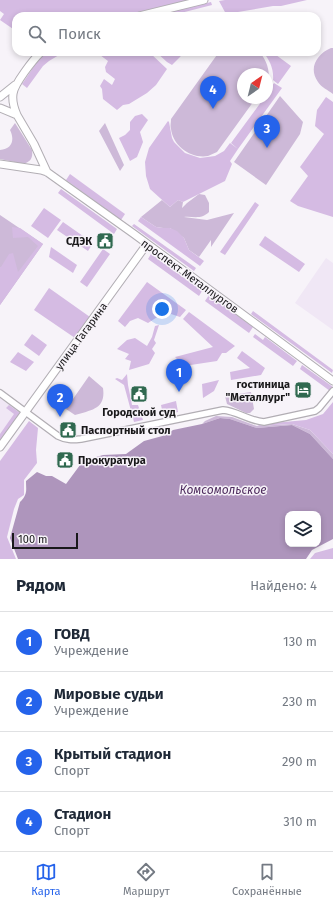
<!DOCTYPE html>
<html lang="ru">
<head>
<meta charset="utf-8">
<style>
	:root { --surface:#fff; --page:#f2f2f3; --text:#1f2937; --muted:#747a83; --line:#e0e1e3; --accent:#2563eb }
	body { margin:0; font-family:"Fira Sans",sans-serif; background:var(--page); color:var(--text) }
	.controls { position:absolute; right:12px; bottom:12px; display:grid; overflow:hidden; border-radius:8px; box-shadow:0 2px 6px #0003 }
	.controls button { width:36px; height:36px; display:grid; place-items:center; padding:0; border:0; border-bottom:1px solid var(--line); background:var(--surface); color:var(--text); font:20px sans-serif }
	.compass { position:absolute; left:237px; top:68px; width:36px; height:36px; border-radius:50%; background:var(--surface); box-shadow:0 2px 6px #0003; rotate:35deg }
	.scale { position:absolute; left:12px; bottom:10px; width:66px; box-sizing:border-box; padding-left:4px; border:2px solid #19181a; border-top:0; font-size:11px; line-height:14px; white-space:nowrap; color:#19181a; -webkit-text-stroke:3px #f7f3f9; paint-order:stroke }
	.you { position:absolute; left:162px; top:309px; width:14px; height:14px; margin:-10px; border:3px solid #fff; border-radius:50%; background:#1a73e8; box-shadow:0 0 0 6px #1a73e833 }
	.badge { display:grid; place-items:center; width:26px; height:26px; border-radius:50%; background:var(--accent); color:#fff; font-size:13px; font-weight:700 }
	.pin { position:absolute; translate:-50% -33px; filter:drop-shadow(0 1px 2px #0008) }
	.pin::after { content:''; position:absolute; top:21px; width:14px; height:12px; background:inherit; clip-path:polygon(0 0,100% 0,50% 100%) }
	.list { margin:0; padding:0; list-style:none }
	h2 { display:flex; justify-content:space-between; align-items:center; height:52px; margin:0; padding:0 16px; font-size:17px }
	h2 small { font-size:13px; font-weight:400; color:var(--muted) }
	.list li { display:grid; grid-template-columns:26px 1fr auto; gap:12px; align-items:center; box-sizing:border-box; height:60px; padding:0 16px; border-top:1px solid var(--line) }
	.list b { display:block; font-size:15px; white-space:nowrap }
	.list p { margin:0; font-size:13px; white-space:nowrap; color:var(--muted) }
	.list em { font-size:13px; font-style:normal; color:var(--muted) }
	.icon { flex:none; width:22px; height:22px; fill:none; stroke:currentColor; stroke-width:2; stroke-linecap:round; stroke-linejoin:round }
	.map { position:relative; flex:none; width:333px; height:559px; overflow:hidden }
	.search { position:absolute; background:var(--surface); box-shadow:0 2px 6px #0003; left:12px; right:12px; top:12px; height:44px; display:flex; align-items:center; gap:10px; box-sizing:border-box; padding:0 14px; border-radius:12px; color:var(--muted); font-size:15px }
	.sheet { height:292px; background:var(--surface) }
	nav { display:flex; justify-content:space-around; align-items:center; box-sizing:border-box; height:56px; border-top:1px solid var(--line); background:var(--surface); font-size:11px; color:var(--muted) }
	nav a { display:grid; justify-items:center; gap:2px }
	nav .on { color:var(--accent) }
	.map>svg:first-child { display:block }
	.built { fill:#f0e7f5 }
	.green { fill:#cdb9d8 }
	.forest { fill:#d5bbe3 }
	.water { fill:#ae95bc; fill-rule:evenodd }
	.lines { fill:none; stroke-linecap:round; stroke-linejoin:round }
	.minor-casing { stroke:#b2aeb4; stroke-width:8 }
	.major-casing { stroke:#b2aeb4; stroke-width:9 }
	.minor { stroke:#fff; stroke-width:5.5 }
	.major { stroke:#fff; stroke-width:7 }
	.labels { text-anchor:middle; stroke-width:3; stroke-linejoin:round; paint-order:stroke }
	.poi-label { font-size:11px; font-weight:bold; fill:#19181a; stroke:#f7f3f9; text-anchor:end }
	.street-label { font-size:11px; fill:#19181a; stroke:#f7f3f9 }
	.water-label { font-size:12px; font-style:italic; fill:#4e2c5e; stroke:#f7f3f9 }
</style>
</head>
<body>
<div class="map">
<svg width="333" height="559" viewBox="0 0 333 559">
	<rect width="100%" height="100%" fill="#f7f3f9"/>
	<path class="built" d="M326,258l7,5v67l-38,-27z
		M0,398l21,15 -21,29z"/>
	<path class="green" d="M331,48h2v46c-5,-4 -12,-7 -15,-12 -10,-14 -1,-28 13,-34z
		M219,52h40c7,6 13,22 8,31v-9h-24v24h13l-39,54c-3,1 -6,3 -9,4 -17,3 -35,-10 -37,-27 -1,-3 0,-6 0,-10z
		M280,96l23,26 -3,12 -34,51 -32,-23z
		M15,123l17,27c1,8 -1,11 -8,14l-24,-5v-9c12,-1 15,-10 10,-20z
		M105,123l19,42 -4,6 -21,-40z
		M199,194l6,1 4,8v9c-8,8 -16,4 -25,5l23,3 27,-7 -23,34v-7l-12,17 -10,-7 -5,-12 -14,-10h-7l-7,-1 -15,-10 21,-17 8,7 8,-7 5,2 -1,6 5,-5z
		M0,215l43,29 -43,61z
		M89,376l14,12c3,21 -11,22 -28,27l-9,-6z
		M251,392l3,17 -4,4h-4l-19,-9 -2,-8z
		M216,416l16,1 25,9 35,-2 18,6 23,24v5l-23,-25 -18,-9 -35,3 -27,-9 -10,-1 -18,6 3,-3z"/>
	<path class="forest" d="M0,0h189l-67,16h-106v15l-16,-11 4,-6 -4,-3z
		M225,0h82l-26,6h-8l-47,8 -7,-13z
		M211,2l1,3 -43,11h-16z
		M49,52h15l-15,9 -6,5 -16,22 -5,-4 17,-25z
		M96,52h53l18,17 -11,16 -9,8 -18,11 -6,1 -6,5 -14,-11 -1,-10 -2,-3 4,-7 8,6 3,-6 -9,-7 -1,-5 3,-6z
		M156,52h4l2,2h3l5,-2h14l-4,5 -8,8 -5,-3z
		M263,52h9l19,14 -13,18 -5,-4c1,-10 -3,-20 -10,-28z
		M274,83l8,5 -44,61 -7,-6 33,-45h3v-5z
		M326,97l7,5v115l-35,-11 -8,-5 18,-25 -8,-9 24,-33 -9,-8 2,-16z
		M142,114l6,6 -8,12 3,10 -6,15 -7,4 -11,-23 6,-3 5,-5v-8l5,-6z
		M168,121l1,1 3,16 2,4 11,11 15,5 15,-2 9,-5 6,-8 8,6 -8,12 2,3 -7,17 -42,21 -5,-2 -8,7 -20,-18 -4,-13 -1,-14 4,-14z
		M70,174l55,40 -4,6 -55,-40z
		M61,189l56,40 -3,5 -56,-41z
		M255,202l4,3 -34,50 -5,-3z
		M44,208l17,12 -13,18 -17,-12z
		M141,217l15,10 7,1h7l7,3 7,7 5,12 15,11 -4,5 -62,-45z
		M63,222l30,21 -5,8 -31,-21z
		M134,224l62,44 -2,3 -62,-45z
		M12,227l8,1 23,16 -43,61v-38h1l8,-13 4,-1 5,19 20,-26 -10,-9 -15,1z
		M265,236l40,28 -6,8 -40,-27z
		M51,247l26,18 -4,8 -24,-16z
		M103,249l7,5 -23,33 -7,-5z
		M151,254l51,37 -3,5 -51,-37z
		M147,282l39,28 -6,7 -15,-5 -17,11 -10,-5 -8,3 -5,6 -7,-6z
		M49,288l41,29 -15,21 -41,-28z
		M209,295l44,32 -4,6 -44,-32z
		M253,311l80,59 -1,3 -81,-59z
		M189,312l46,34 -9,7h-4l-5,8 -33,5 -9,-9 38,-10 -30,-28z
		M159,325l-5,15 2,3 -4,6 3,4 -6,11 -20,6 2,-9 -6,-2 4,-5 -12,-5 10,-9 8,-2 12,8 5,-9 3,-11z
		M32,334l15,11 -8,11 -15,-11z
		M255,334l8,6 2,-3 32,24 -4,5 -40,-29z
		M242,351l23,17 -4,7 -30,5 -1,-8 20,-4 -13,-10z
		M18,352l16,10 -8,9 -16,-9z
		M302,365l31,22 -3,4 -30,-22z
		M127,374l1,11 4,20h6l5,15 -9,2 -10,-37 -9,-6 2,-1 5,2z
		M219,380l-5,11 -11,7 -1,-14z
		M176,401l2,11 -15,3 -2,-10z
		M333,402v52l-23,-24 -18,-6 -35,2 7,-3h9l33,-3 17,-6z
		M9,405l11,8 -20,28v-7l14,-20 -8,-6z
		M29,421l9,7 -2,22 1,13 -13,17v15l-6,4 -4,10 -7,28 9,22h-16v-98z
		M333,548v11h-23l5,-6z"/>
	<path class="water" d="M220,418l10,1 27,9 35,-3 18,9 23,25v80l-21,11 -6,9h-288l-8,-21 10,-36c8,-8 6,-12 6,-21l11,-9 9,4h6l14,8 17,-23 20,-6 23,-1 18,-13 22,-6 7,-5 29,-6zM288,514h30v30h-30z"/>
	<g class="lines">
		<g class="minor-casing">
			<path id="minor" d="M0,393l58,43c8,4 14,4 23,3l142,-29c14,1 26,11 41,12l51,-11 4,-3 14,-17"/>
		</g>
		<g class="major-casing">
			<path id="major" d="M139,16l65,-16
				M0,97l15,-12
				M0,108l17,7 17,29 13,28
				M17,115c-3,-7 -5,-14 -4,-21 1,-10 20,-34 28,-42
				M0,164l41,6 6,2 87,62 199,147
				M0,447l147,-203"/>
		</g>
		<use href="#minor" class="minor"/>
		<use href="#major" class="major"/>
	</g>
	<defs>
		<g id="civic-square" transform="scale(0.9)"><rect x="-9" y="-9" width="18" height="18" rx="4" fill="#306950" stroke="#f7f3f9"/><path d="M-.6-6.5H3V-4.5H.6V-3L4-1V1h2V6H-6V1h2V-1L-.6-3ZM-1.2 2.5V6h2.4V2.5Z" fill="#fff"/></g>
		<g id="hotel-square" transform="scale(0.9)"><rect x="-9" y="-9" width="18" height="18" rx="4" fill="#306950" stroke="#f7f3f9"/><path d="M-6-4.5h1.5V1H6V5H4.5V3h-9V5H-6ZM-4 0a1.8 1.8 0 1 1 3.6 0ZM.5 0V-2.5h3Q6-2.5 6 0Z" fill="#fff"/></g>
	</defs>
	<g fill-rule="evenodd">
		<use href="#civic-square" x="105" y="241"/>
		<use href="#hotel-square" x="303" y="390"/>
		<use href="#civic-square" x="139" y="394"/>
		<use href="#civic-square" x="68" y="430"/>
		<use href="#civic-square" x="65" y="460"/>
	</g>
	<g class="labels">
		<g class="poi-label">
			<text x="92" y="245">СДЭК</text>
			<text x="290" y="388">гостиница<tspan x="290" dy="13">"Металлург"</tspan></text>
			<text x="139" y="416" text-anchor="middle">Городской суд</text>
			<text x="81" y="434" text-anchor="start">Паспортный стол</text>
			<text x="78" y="464" text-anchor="start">Прокуратура</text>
		</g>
		<g class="street-label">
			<text transform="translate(190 276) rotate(36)" y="4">проспект Металлургов</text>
			<text transform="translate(81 336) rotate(-54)" y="4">улица Гагарина</text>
		</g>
		<g class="water-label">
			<text x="223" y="494">Комсомольское</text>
		</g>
	</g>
</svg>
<div class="controls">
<button><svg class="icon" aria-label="layers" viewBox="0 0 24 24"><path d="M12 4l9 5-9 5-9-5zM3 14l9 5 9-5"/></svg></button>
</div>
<svg class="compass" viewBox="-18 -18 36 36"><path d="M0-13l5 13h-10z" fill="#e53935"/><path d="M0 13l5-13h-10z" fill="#747a83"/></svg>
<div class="scale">100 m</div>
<div class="you"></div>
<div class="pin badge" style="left:179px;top:392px">1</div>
<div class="pin badge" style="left:60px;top:417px">2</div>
<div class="pin badge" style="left:267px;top:148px">3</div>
<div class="pin badge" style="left:213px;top:109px">4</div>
<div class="search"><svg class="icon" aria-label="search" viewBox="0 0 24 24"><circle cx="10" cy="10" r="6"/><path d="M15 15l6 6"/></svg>Поиск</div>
</div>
<section class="sheet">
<h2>Рядом<small>Найдено: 4</small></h2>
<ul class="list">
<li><span class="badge">1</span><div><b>ГОВД</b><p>Учреждение</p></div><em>130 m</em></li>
<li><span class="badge">2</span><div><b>Мировые судьи</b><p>Учреждение</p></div><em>230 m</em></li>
<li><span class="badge">3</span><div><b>Крытый стадион</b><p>Спорт</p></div><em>290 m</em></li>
<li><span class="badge">4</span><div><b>Стадион</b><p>Спорт</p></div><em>310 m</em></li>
</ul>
</section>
<nav>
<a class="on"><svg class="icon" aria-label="map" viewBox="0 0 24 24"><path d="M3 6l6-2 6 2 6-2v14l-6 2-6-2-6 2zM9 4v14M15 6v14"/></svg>Карта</a>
<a><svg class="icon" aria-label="directions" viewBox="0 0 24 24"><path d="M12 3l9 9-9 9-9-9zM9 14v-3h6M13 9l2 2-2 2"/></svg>Маршрут</a>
<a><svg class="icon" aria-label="saved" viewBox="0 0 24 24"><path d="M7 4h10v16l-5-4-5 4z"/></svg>Сохранённые</a>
</nav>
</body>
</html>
